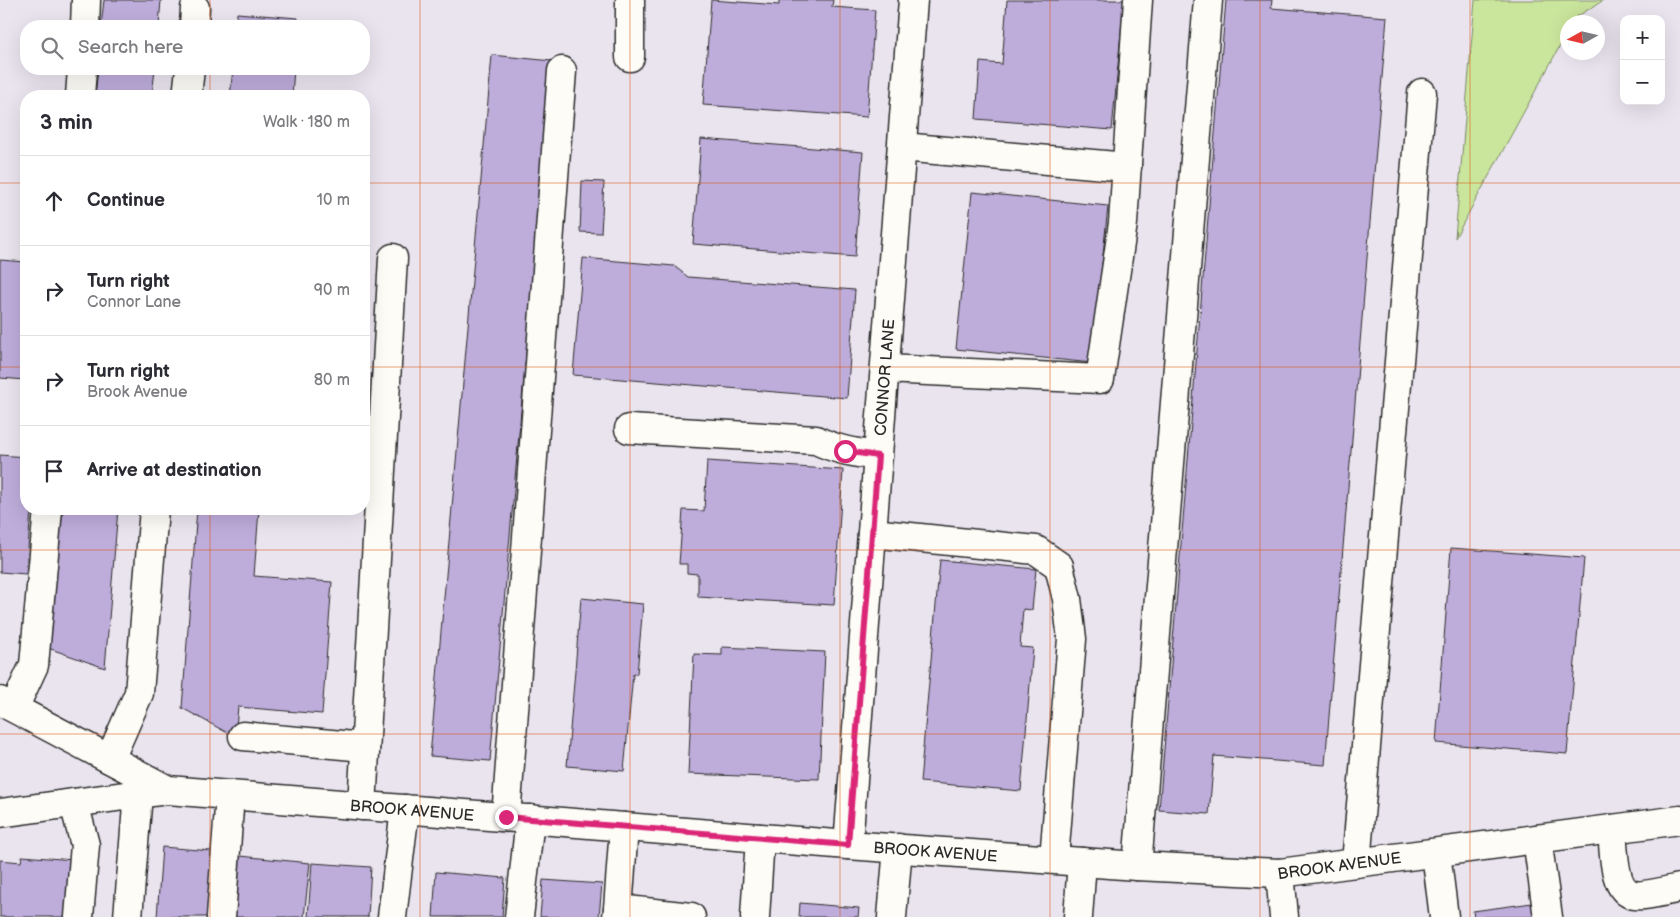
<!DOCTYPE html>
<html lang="en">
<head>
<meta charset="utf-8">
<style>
	:root { --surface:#fff; --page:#f7f7f7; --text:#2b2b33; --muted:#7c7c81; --line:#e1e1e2 }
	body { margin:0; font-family:"Balsamiq Sans",sans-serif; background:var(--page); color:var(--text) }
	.controls { position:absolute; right:15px; top:15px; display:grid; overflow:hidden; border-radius:10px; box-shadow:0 5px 20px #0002 }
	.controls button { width:45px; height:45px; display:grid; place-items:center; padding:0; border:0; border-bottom:1px solid var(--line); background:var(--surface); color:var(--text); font:25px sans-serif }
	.compass { position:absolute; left:1560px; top:15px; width:45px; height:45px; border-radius:50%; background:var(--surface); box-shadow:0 5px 20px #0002; rotate:262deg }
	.stop { position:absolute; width:15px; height:15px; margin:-11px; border:4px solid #db2777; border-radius:50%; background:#fff }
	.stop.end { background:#db2777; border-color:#fff; box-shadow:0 1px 5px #0008 }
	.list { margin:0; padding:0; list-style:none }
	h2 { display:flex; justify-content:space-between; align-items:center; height:65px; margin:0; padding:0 20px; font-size:21px }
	h2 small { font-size:16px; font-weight:400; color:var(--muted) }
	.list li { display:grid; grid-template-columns:32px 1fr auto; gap:15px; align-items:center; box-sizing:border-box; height:90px; padding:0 20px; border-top:1px solid var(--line) }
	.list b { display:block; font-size:19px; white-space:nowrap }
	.list p { margin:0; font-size:16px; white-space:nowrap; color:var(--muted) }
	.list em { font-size:16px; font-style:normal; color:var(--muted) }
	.icon { flex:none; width:28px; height:28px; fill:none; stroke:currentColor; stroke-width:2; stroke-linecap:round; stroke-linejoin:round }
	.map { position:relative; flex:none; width:1680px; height:917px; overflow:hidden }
	.search { position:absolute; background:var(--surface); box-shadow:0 5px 20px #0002; left:20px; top:20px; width:350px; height:55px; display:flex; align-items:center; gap:12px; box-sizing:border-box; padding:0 18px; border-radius:20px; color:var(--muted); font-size:19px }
	.panel { position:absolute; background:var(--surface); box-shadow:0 5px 20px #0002; left:20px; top:90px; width:350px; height:425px; border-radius:20px }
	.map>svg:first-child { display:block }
	.green { fill:#cae59c; stroke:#7a8864 }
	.building { fill:#beacdb; stroke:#2b2b2b }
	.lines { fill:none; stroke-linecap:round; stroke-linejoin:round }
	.minor-casing { stroke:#2b2b2b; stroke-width:31 }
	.minor { stroke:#fdfcf7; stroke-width:28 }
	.route { stroke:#db2777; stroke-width:6 }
	.grid { fill:none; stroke:#df570e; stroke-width:1; stroke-opacity:0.55 }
	.labels { text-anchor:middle; stroke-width:5; stroke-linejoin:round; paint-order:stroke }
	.street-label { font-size:16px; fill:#2b2b2b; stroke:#fdfcf7 }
</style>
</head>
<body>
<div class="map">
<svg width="1680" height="917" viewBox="0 0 1680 917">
	<rect width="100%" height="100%" fill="#eae4ef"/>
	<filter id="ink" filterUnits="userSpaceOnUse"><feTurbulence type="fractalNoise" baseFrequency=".02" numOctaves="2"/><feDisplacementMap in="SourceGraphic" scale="10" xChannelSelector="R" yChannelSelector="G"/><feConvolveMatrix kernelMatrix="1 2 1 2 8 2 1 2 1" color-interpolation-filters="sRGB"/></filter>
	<g filter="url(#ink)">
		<path class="green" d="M1475,0h129l-28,17 -3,5h-5l-1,11 -112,205z"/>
		<path class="building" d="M104,0h57l-2,26h-58z
			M711,0l68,5v-5h54l-1,7 43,3 -8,107 -164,-12z
			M1007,0h117l-12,130 -136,-11 4,-57 22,2z
			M1226,0h46l-1,8 116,9 -62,748 -111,-9 -5,58 -50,-4z
			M237,13l61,5 -1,8h-61z
			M492,55l60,6 -62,700 -60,-5z
			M98,69h57l-3,27h-57z
			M233,69h61l-2,27h-62z
			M701,139l162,13 -8,105 -162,-13z
			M582,181l22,1 -3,51 -21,-1z
			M972,192l136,14 -16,157 -136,-14z
			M583,258l91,8 14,11 167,13 -8,108 -274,-23z
			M0,260l26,2v118l-26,-2z
			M0,455l26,2v52h5l-5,65 -26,-2z
			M707,461l136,9 -9,135 -136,-8v-23l-11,-1v-9h-8l4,-54 21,1z
			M60,509h58l-13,159 -57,-20z
			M197,509h62l-5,67 78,6 -10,132 -84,-7 -3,30 -53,-29z
			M1451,548l133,10 -17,196 -131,-11z
			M940,560l96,9 -4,41 -9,-1 -3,38 13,1 -12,143 -101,-9z
			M581,598l62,6 -6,70h-4l-9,97 -57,-5z
			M722,647l103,5 -6,127 -131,-5 6,-120 28,1z
			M162,847l50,4 -4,66h-51z
			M22,856l52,4 -4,57h-70v-57l21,2z
			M240,856l70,7 -6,54h-70z
			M312,863l59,4 -3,50h-60z
			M436,872l69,6 -3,39h-69z
			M543,880l59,4 -3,33h-59z
			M800,903l59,5 -1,9h-59z
			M1532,903l2,14h-60l-1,-6z"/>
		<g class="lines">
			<g class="minor-casing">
				<g id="minor">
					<path d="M630,0v57"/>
					<path d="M85,26l1,-26"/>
					<path d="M194,26l1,-18"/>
					<path d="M80,96l2,-27"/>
					<path d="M187,96l3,-27"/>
					<path d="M902,147l225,20"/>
					<path d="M885,369l215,10 23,-156 15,-223"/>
					<path d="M629,429l187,11c20,10 40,13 62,16"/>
					<path d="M872,533l164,17 23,16 8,33 5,40 -18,220"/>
					<path id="s1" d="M0,701l168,89 680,55 289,21 143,7 400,-53"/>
					<path d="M14,708l20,-43 14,-156"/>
					<path d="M243,736l122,11"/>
					<path d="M110,759l29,-66 15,-184"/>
					<path d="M74,803l11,42 -6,72"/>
					<path d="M362,806l31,-548"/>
					<path d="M0,813l168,-23"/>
					<path d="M506,817l56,-746"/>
					<path d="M1612,829c2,18 0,62 22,66 8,2 36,-5 46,-7"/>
					<path d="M1537,839l11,78"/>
					<path id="s2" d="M848,845l65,-845"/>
					<path d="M1436,853l8,64"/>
					<path d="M1356,863l66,-770"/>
					<path d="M1137,866l71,-866"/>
					<path d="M1280,873l4,44"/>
					<path d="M618,909l6,-82"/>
					<path d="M128,917l10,-123"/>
					<path d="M221,917l9,-122"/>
					<path d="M392,917l13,-108"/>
					<path d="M519,917l11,-98"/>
					<path d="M617,917l1,-8 73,8"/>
					<path d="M755,917l5,-79"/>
					<path d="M892,917l6,-69"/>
					<path d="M1078,917l4,-55"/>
				</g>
			</g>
			<use href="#minor" class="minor"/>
		</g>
	</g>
	<g class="lines" filter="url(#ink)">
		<path class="route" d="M506,817l342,28 30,-389 -33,-5"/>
	</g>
	<path class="grid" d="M210,0v26M420,0v917M630,0v917M840,0v917M1050,0v917M1260,0v917M1470,0v917M210,69v27M0,183h26M364,183h1316M0,367h26M364,367h1316M210,509v408M0,550h1680M0,734h1680"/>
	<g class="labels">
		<g class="street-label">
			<text dy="6" stroke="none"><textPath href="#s2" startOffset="469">CONNOR LANE</textPath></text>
			<text dy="6" stroke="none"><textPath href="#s1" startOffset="435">BROOK AVENUE</textPath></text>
			<text dy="6" stroke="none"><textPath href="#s1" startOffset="960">BROOK AVENUE</textPath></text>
			<text dy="6" stroke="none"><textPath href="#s1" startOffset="1365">BROOK AVENUE</textPath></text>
		</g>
	</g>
</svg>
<div class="controls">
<button>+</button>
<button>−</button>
</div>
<svg class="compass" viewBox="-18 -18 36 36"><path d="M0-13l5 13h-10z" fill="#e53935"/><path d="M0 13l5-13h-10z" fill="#7c7c81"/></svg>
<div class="stop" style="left:845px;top:451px"></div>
<div class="stop end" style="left:506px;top:817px"></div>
<div class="search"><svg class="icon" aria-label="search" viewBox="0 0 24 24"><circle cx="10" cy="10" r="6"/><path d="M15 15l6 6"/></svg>Search here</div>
<section class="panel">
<h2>3 min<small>Walk · 180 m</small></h2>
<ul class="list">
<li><svg class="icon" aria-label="ahead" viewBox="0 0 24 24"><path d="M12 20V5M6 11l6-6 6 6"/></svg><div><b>Continue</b></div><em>10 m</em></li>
<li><svg class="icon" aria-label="right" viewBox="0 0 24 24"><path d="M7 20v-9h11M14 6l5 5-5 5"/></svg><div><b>Turn right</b><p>Connor Lane</p></div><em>90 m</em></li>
<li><svg class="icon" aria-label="right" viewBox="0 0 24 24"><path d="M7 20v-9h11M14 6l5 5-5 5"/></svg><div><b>Turn right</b><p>Brook Avenue</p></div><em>80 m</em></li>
<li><svg class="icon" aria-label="arrive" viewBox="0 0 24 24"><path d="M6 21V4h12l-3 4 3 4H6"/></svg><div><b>Arrive at destination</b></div></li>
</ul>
</section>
</div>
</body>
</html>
